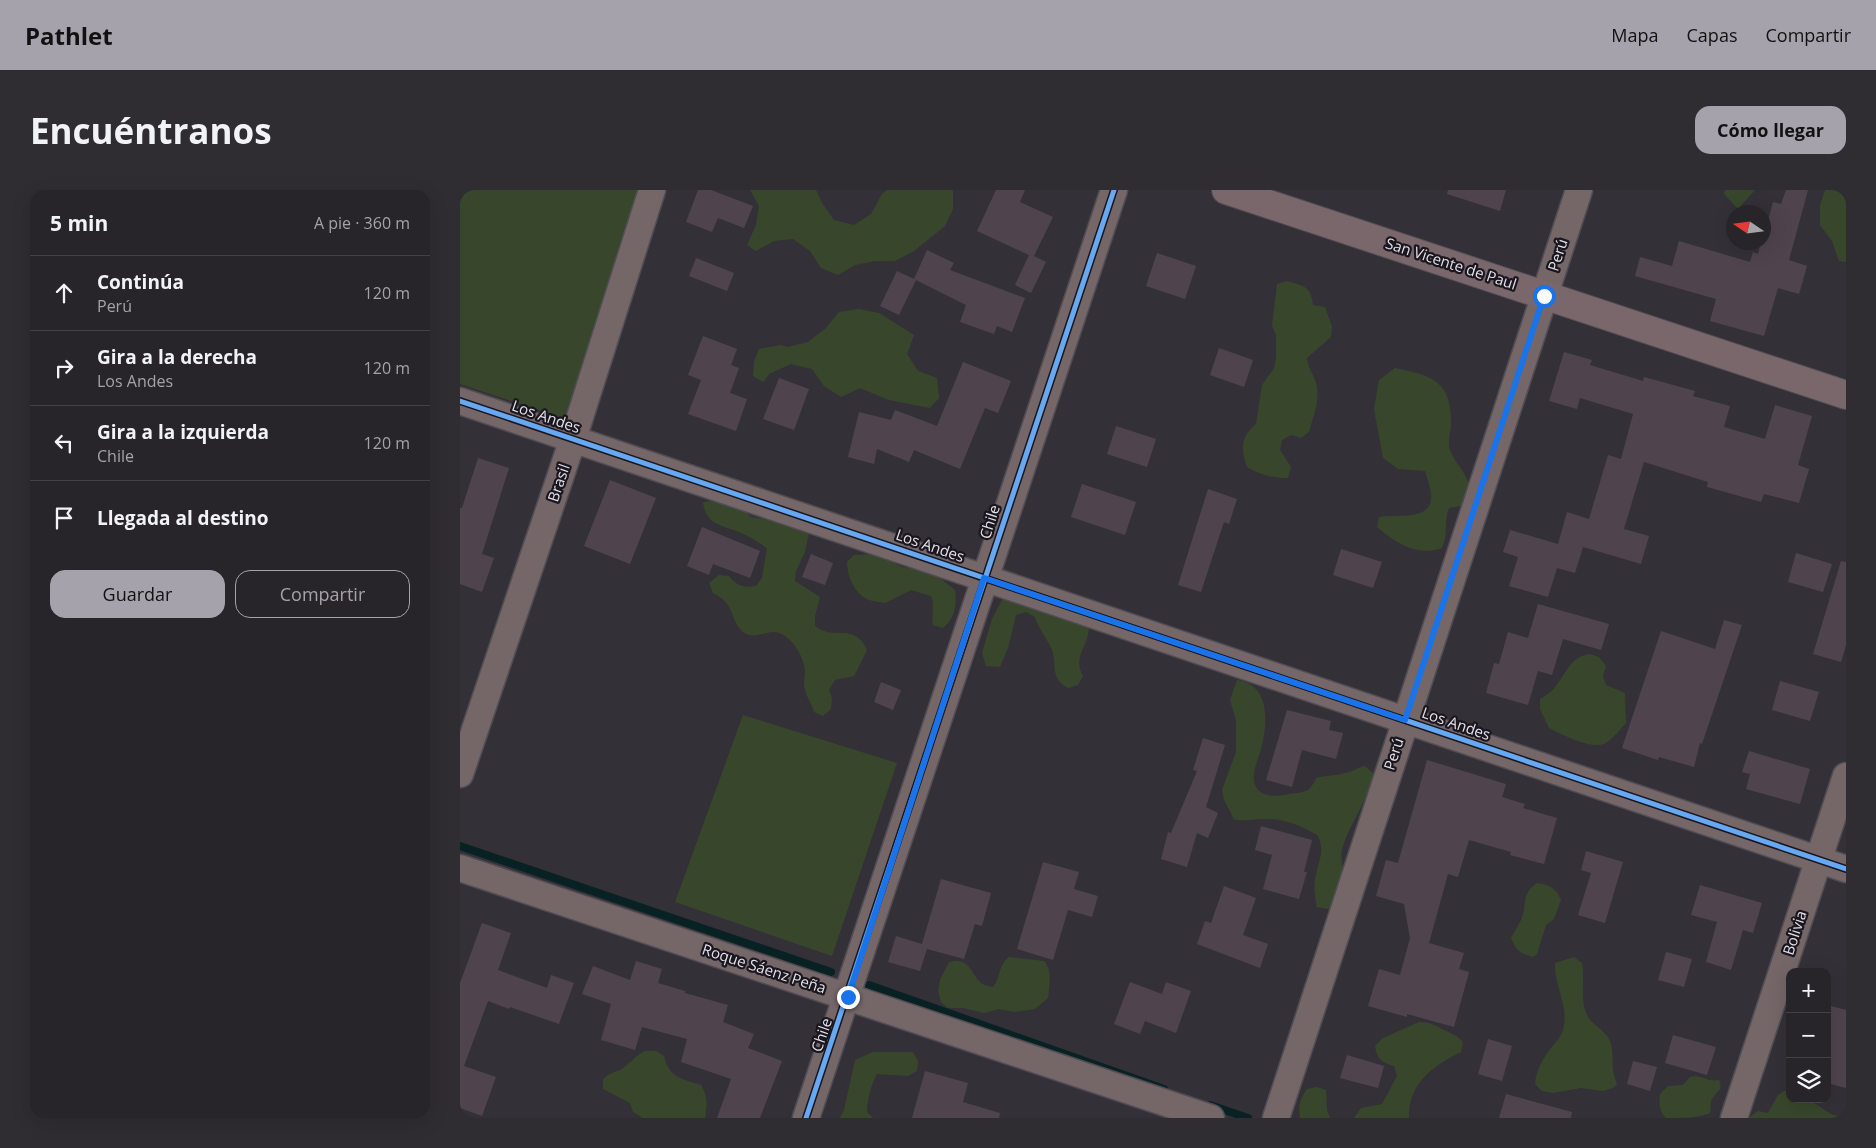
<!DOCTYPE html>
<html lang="es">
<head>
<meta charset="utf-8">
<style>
	:root { --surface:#27242a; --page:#2f2c32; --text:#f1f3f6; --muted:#a4a4a8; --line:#434147; --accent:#a6a2ac }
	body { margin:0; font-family:"Open Sans",sans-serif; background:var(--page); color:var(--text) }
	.controls { position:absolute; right:15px; bottom:15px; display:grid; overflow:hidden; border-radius:10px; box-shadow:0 5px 20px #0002 }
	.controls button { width:45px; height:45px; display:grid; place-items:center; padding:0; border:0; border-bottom:1px solid var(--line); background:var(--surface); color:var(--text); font:25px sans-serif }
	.compass { position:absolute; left:1266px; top:15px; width:45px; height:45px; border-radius:50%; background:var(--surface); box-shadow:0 5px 20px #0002; rotate:283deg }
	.stop { position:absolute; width:15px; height:15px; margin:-11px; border:4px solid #1a73e8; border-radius:50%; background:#fff }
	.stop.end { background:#1a73e8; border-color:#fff; box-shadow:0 1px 5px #0008 }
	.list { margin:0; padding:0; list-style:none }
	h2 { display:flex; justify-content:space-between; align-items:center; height:65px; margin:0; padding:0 20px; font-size:21px }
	h2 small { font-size:16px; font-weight:400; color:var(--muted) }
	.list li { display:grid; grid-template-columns:32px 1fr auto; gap:15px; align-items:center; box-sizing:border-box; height:75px; padding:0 20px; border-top:1px solid var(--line) }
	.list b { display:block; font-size:19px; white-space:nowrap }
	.list p { margin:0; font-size:16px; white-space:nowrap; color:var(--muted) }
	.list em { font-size:16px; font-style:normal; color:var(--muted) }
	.actions { display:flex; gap:10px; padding:15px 20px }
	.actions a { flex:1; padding:11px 0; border:1px solid var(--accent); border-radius:15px; text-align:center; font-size:18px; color:var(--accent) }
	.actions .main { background:var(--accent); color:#111 }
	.icon { flex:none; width:28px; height:28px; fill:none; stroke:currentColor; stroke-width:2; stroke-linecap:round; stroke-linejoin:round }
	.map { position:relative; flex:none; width:1386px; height:928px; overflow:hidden; border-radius:15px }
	header { display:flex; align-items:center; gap:30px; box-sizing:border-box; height:70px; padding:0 25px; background:var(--accent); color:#111 }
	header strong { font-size:24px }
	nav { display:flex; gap:28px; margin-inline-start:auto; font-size:18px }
	.intro { display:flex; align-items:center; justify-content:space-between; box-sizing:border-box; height:120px; padding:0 30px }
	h1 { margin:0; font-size:35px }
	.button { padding:12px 22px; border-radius:15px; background:var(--accent); color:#111; font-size:18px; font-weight:700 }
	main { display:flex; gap:30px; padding:0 30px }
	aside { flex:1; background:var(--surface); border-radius:15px; box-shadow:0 5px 20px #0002 }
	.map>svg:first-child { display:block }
	.green { fill:#38472c }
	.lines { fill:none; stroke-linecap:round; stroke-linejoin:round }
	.stream { stroke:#082224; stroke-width:8 }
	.building { fill:#4f444e }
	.street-casing { stroke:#504d54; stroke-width:29 }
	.secondary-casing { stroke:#504d54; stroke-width:30 }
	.street { stroke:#756668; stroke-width:26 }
	.secondary { stroke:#79676b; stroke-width:28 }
	.cycleway-casing { stroke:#19161e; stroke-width:8 }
	.cycleway { stroke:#66a8f1; stroke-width:5 }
	.route { stroke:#1a73e8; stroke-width:6 }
	.labels { text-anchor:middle; stroke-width:4.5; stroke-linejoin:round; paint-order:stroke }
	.street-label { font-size:15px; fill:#e4e0ea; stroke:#19161e }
</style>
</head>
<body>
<header>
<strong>Pathlet</strong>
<nav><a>Mapa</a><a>Capas</a><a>Compartir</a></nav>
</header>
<div class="intro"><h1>Encuéntranos</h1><a class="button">Cómo llegar</a></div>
<main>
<aside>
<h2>5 min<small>A pie · 360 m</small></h2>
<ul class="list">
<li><svg class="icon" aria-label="ahead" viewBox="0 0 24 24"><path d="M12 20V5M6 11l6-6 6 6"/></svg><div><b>Continúa</b><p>Perú</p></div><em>120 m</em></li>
<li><svg class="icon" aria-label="right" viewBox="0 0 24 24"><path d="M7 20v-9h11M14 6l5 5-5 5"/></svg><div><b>Gira a la derecha</b><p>Los Andes</p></div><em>120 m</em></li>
<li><svg class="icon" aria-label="left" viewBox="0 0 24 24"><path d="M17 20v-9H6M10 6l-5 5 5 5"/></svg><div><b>Gira a la izquierda</b><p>Chile</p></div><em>120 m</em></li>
<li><svg class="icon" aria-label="arrive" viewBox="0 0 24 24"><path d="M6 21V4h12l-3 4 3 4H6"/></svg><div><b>Llegada al destino</b></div></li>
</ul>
<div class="actions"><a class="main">Guardar</a><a>Compartir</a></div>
</aside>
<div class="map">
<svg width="1386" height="928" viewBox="0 0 1386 928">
	<rect width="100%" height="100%" fill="#343038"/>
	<path class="green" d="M0,0h184l-75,230 -109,-36z
		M290,0h66l6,13 12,17 20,5 17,-11 11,-20 5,-4h66v19l-8,17 -31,25 -19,10h-20l-20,4 -17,10 -17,-7 -11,-17 -17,-12 -19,2 -18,10 -9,-6 9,-20 3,-19z
		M1265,0h30l-17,19 -14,-15z
		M1365,0h21v72l-7,-1 -7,-20 -12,-16v-20z
		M827,91c17,5 24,5 26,24l12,2 7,20 -1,10 -24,21c1,12 9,19 10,30 2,14 -4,30 -8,44l-8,6 -10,-3 -9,5 -2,10 11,17 -3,11c-15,0 -28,-3 -41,-11 -6,-18 -7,-30 9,-43l6,-39 12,-17 2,-10v-23l-4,-9 5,-42z
		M399,119l20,4 35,22 -7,19 11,17 19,7 2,20 -9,10 -41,-8 -29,-12 -19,9 -17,-11 -12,-17 -21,-5 -22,10 -6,8 -10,-6 1,-15 5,-12 21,-4 8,2 20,-5 18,-14 13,-16z
		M935,178c40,8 57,14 56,59 -1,8 -4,16 -1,23 8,20 25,28 19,53l-9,3 -11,2c-6,14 0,26 -7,40 -26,9 -46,-5 -65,-21l2,-10c15,-3 51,4 52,-18 1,-9 -4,-20 -6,-28l-27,-2 -15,-11 -9,-49 5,-29z
		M252,311l20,3 11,5 8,8 51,9 7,7 -4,19 -9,19 -1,10 25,16 -5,19v10c20,16 39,-5 52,24l-13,26 -19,4 -6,10 3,8 -1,11 -8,7 -9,-4c-2,-8 -7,-14 -9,-22 -2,-7 0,-12 0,-19 -1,-15 -15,-39 -32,-39 -10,1 -21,7 -30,0 -14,-13 -7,-28 -30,-39l-4,-10 10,-8 10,1c8,10 14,12 27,10l6,-8 5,-30c-9,-6 -18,-12 -28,-16 -18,-7 -33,-7 -36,-30z
		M414,364l9,3 19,10 29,4 24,19c2,15 0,28 -12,38l-10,-3c-2,-11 2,-19 -2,-29l-20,-6 -26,13c-6,-1 -15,-2 -20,-5 -12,-7 -18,-24 -18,-36l7,-7z
		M554,405l69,25 6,8c-1,19 -17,29 -6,48l-5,9 -10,3c-3,-2 -7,-4 -9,-7 -6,-8 -4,-19 -6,-28 -4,-13 -14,-22 -18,-36l-9,-5 -10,3 -8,33 -8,19 -14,-1 -4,-13 10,-34 10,-19z
		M1130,464l9,3 7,9 -3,10 3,9 19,8 1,30c-6,7 -13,15 -20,20 -14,8 -44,-9 -57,-15l-9,-19v-10c6,-4 12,-7 16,-13 11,-14 14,-29 34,-32z
		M777,490c32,4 31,40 25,65 -2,11 -10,25 -8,37 4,16 22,15 35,12 7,-1 16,-1 21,-6 3,-3 5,-7 6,-10 10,-3 20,-2 29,-5 7,-1 12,-5 20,-7l8,7c-4,27 -22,48 -30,73 -5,14 4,28 2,43 -1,6 -5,12 -8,18l-9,2 -11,-2c-2,-10 -4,-22 -1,-32 3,-17 9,-23 2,-39 -16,-11 -37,-18 -56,-17 -11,0 -18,3 -28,0l-10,-19 -2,-10 14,-38v-32l-6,-20z
		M283,525l154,48 -65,193 -157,-54z
		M1077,693c13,2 19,5 24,17l-7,19 -8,6 -9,29 -4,3c-13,-3 -17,-7 -22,-19 3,-6 7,-12 10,-18 7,-16 -1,-25 16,-37z
		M549,767l35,4c9,10 5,24 4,37l-13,11 -21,3 -15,-3 -15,4 -21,-5h-15l-7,-6 -3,-11 2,-11 9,-18c21,-5 21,11 32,21 4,3 8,3 12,4 8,-10 5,-22 16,-30z
		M1114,767l8,6c3,16 -2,35 4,50 5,12 18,16 23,26 5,10 3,20 4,31 0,4 3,10 4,14l-4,4 -10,3 -22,-3 -28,5 -11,-2 -7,-7c1,-13 8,-26 16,-36 6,-7 12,-13 13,-23 4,-20 -10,-41 -9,-62z
		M959,832c12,0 17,4 27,9 8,4 11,4 17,11l-2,10c-28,14 -53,31 -52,66h-55l7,-10 21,-4 15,-28 -3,-10c-12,-3 -17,-7 -19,-20l8,-8z
		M185,861h11l8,5c5,22 18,23 37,29 7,12 6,20 4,33h-62l-10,-6 -3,-9 -27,-14v-10c8,-7 11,-6 19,-10 8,-6 13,-13 23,-18z
		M413,862h40l5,9 -1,10 -9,5 -31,-2c-6,11 -10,26 -10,38l6,6h-33l4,-8 11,-50z
		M1235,886c9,1 15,6 24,4 5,11 -4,12 -8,21 -1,4 0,8 -1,12 -11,5 -30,5 -44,5 -7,-6 -7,-16 -6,-24l8,-8 15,-1 7,-8z
		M857,897l9,3 1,20 3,8h-30c-2,-12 0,-19 7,-29z
		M1324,901h6v8c6,0 15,-1 20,2 14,6 19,17 36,15v2h-98l10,-7 10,2 10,-18z"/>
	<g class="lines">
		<path class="stream" d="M0,656l371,126
			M409,795l295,104
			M750,915l38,13"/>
	</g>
	<path class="building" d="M238,0h13l42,16 -9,22 -26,-10 -6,14 -26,-10z
		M536,0h29l-5,12 33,15 -19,39 12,6 -15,31 -16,-8 14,-30 -52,-24z
		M988,0h58l-6,21 -53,-17z
		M1326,0h22l-19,70 18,6 -8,28 -21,-6 -14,48 -54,-15 6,-22 -81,-23 5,-19 32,9 7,-25 71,21 3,-10 5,2 3,-12h3v-7l9,-33 8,2z
		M467,60l27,13 -4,7 75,28 -13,34 -15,-6 -3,8 -34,-12 6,-17 -52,-26z
		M697,63l39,13 -11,33 -39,-13z
		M236,68l38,15 -7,18 -38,-15z
		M437,81l19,9 -17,35 -19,-9z
		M243,146l34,13 -6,16 8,3 -9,25 17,6 -11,32 -48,-17 13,-34 -13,-5z
		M759,158l34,12 -9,27 -34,-12z
		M1104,162l28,8 -2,5 53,16 1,-4 51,14 -2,5 37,10 -6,21 41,12 10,-34 37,11 -14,49 11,4 -10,34 -35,-9 -3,8 -54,-15 1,-5 -64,-20 -20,67 25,7 -8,28 -58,-17 -8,26 -18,-5 -9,29 -39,-11 9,-29 -15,-5 7,-22 48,14 9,-32 22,7 19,-64 13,4 12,-45 -53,-16 -3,11 -28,-8z
		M503,172l48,19 -13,32 -13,-5 -25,61 -46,-19 -5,12 -32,-13 -3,15 -26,-7 11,-45 32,8 4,-10 42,16z
		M319,188l30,11 -15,41 -31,-11z
		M656,236l40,13 -9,28 -40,-13z
		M18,268l31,10 -27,86 12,4 -12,34 -22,-8v-76h2z
		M150,290l46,18 -26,66 -46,-18z
		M622,294l54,18 -11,33 -54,-18z
		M748,299l29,10 -8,25 -5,-2 -23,70 -23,-7z
		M242,337l58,24 -10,27 -37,-14 -4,11 -22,-9z
		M881,359l41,13 -9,26 -40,-13z
		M1336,363l36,11 -9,28 -35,-10z
		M351,364l22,9 -8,22 -23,-8z
		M1381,371l5,1v83l-5,17 -28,-8z
		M1078,414l71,20 -8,26 -38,-11 -11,36 -14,-4 -10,34 -42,-12 8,-30 5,1 9,-32 20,6z
		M1264,430l18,5 -40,119 -2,-1 -6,24 -35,-10 -1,3 -36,-12 39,-117 54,18z
		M1320,491l39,11 -9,29 -38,-11z
		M421,492l20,8 -8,20 -19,-8z
		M827,520l44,11 -2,9 14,3 -7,26 -34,-9 -10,37 -26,-7z
		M743,548l22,7 -19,62 12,6 -10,25 -11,-5 -10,34 -26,-8 7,-27 3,1 26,-62 -4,-1z
		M1289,561l61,18 -10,35 -54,-15 4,-15 -8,-2z
		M967,570l79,24 -4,13 23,7 -2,4 34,10 -13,46 -34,-9 1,-3 -42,-12 -11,37 -10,-3 -19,69 35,10 -5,16 10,3 -15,55 -47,-13v3l-39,-11 11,-37 21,6 10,-37 -6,-34 -28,-8 10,-36 12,3z
		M801,636l51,14 -8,32h3l-8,27 -36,-10 9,-34 -17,-5z
		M1126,661l37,11 -18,61 -27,-8 13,-42 -10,-3z
		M583,672l36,10 -5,17 24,7 -6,21 -24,-7 -15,50 -36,-11z
		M481,689l50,14 -9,33 -7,-2 -11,35 -37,-10 -7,22 -32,-9 8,-26 26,8z
		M1240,695l62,18 -9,30 -10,-3 -12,40 -25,-8 11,-40 -26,-7z
		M764,696l32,12 -13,37 25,9 -8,24 -63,-24 8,-23 6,2z
		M22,733l29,10 -13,37 49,18 4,-13 23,8 -15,41 -49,-17 -1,2 -21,-8 -24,65 32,11 -14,39 -22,-8v-125z
		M1206,762l26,7 -8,28 -26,-7z
		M176,771l26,8 -4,14 27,8v2l43,12 -5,17 31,12 -6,14 34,13 -22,57h-43l14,-39 -50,-17 6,-23 -45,-12 -7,23 -34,-10 10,-36 -29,-10 11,-28 37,14z
		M670,792l32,12 4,-12 25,9 -15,42 -31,-12 -5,13 -26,-10z
		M1367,815l19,5v78l-19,-5z
		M1213,845l43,12 -9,28 -42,-12z
		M1028,849l24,7 -10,35 -24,-7z
		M887,865l37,11 -6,22 -38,-10z
		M1173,871l24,6 -7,24 -23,-7z
		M465,881l43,12 -5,19 37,11 -1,5h-87z
		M1046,904l66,18 -1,6h-72z"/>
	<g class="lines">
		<g class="street-casing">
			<path id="street" d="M0,211l1386,468
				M0,584l113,-335 79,-249
				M0,678l751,250
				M346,928l308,-928
				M816,928l303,-928
				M1274,928l112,-342"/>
		</g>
		<g class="secondary-casing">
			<path id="secondary" d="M766,0l620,205"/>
		</g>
		<use href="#street" class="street"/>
		<use href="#secondary" class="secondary"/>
		<g class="cycleway-casing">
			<path id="cycleway" d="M0,211l1386,468
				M346,928l308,-928"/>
		</g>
		<use href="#cycleway" class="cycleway"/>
	</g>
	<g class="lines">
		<path class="route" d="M388,807l136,-419 421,142 139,-424"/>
	</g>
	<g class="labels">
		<g class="street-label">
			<text transform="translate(1098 65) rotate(-72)" y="5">Perú</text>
			<text transform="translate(991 74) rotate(18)" y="5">San Vicente de Paul</text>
			<text transform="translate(86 227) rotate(19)" y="5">Los Andes</text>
			<text transform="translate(99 293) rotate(-71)" y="5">Brasil</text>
			<text transform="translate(530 332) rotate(-72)" y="5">Chile</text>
			<text transform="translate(470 356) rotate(19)" y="5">Los Andes</text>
			<text transform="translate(996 534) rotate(19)" y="5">Los Andes</text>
			<text transform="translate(934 564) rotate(-72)" y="5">Perú</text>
			<text transform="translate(1335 743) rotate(-72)" y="5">Bolivia</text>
			<text transform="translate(304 779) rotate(18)" y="5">Roque Sáenz Peña</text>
			<text transform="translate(362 845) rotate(-71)" y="5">Chile</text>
		</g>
	</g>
</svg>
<div class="controls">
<button>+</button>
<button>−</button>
<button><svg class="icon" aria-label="layers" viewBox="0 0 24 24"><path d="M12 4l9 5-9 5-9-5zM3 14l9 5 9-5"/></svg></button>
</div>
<svg class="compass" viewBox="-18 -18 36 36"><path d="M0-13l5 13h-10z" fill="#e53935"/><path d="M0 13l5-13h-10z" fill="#a4a4a8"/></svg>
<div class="stop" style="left:1084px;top:106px"></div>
<div class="stop end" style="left:388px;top:807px"></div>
</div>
</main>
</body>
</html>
